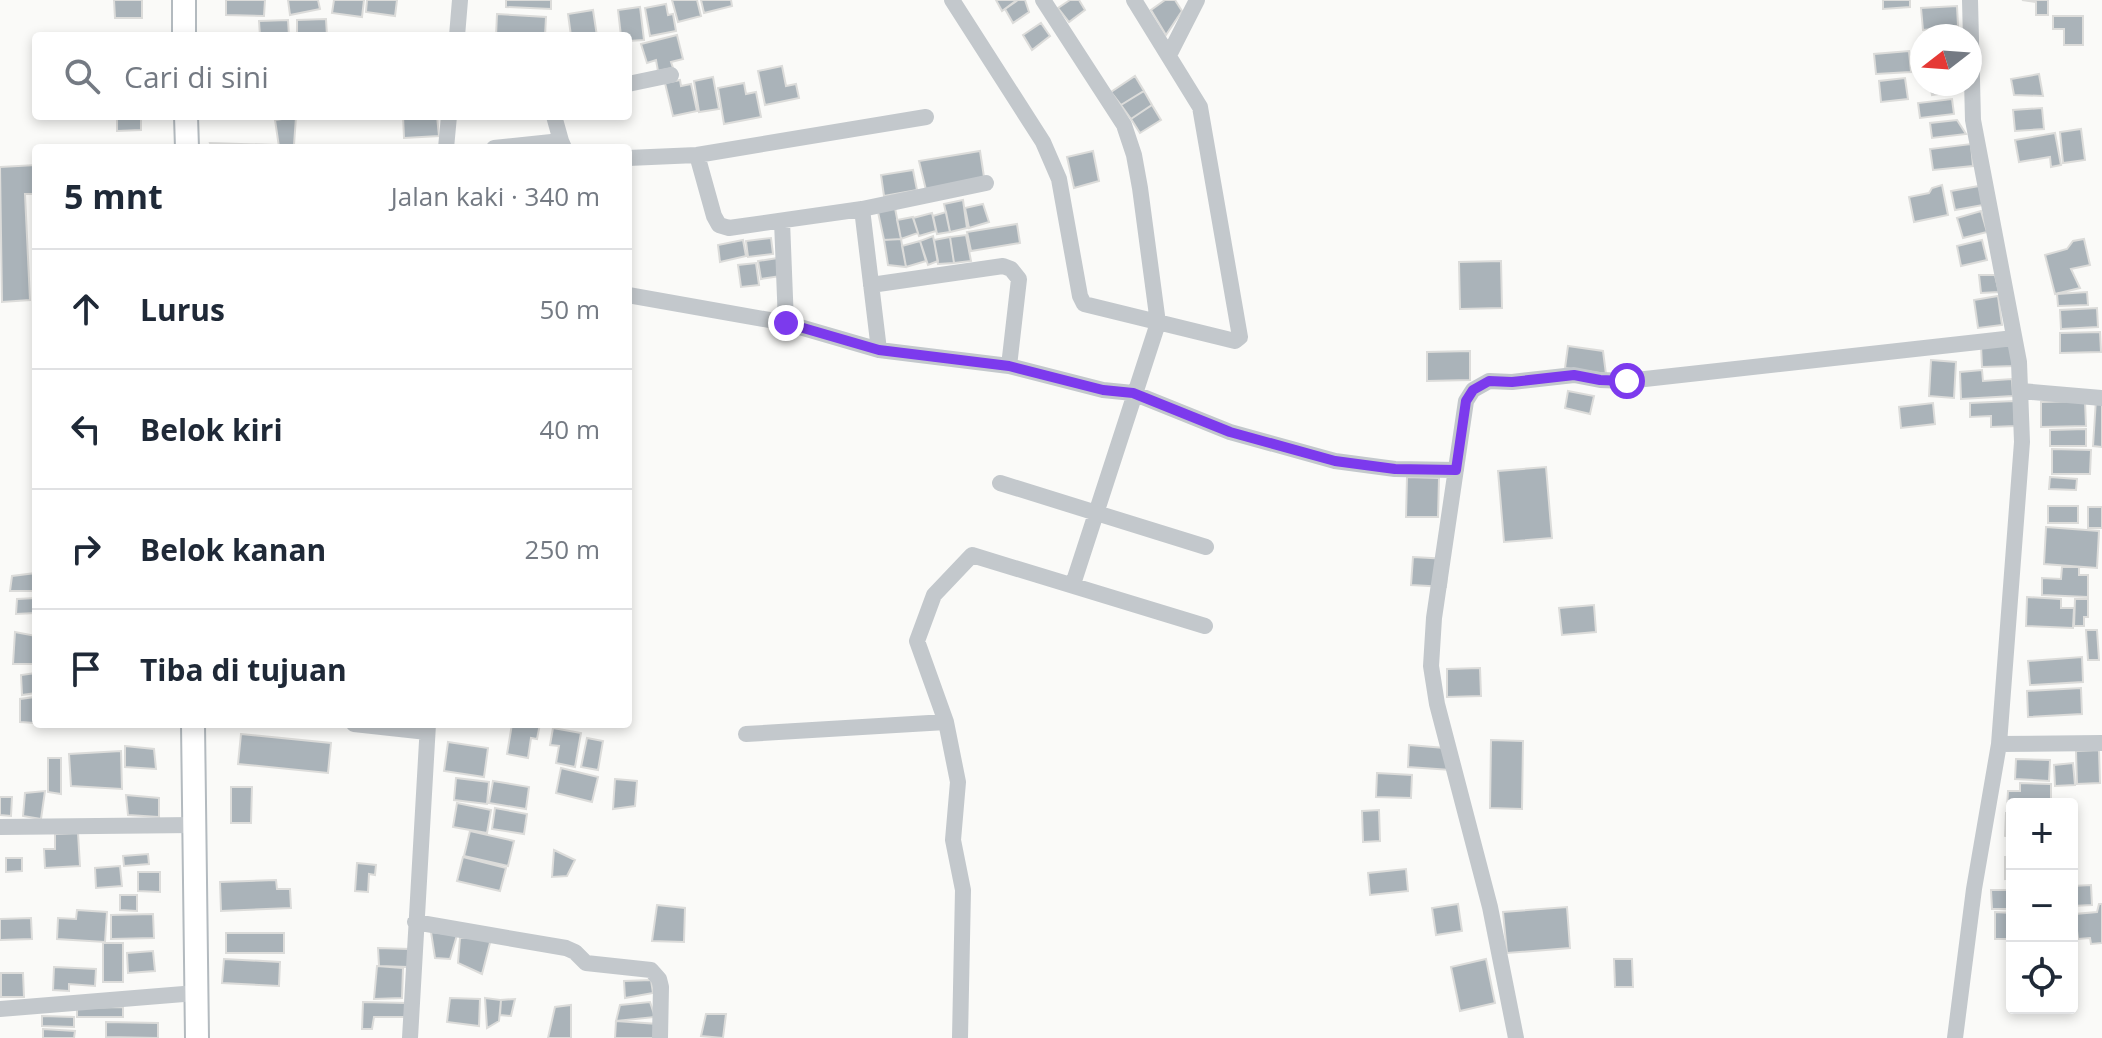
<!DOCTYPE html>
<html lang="id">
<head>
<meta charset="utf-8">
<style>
	:root { --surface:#fff; --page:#f6f6f7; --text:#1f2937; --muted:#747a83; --line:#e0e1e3 }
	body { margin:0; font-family:"Open Sans",sans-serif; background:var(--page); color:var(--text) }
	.controls { position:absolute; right:24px; bottom:24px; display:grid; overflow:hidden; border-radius:8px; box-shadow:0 4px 12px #0003 }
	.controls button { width:72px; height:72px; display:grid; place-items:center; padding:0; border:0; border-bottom:2px solid var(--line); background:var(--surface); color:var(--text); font:40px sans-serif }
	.compass { position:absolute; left:1910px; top:24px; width:72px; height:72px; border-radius:50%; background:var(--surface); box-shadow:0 4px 12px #0003; rotate:253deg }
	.stop { position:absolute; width:24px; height:24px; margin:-18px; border:6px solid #7c3aed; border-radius:50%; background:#fff }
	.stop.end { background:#7c3aed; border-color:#fff; box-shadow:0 2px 8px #0008 }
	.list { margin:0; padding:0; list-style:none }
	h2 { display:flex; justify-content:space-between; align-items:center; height:104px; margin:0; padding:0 32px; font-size:34px }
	h2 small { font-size:26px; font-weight:400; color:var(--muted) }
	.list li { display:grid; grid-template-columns:52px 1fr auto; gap:24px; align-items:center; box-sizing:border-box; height:120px; padding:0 32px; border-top:2px solid var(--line) }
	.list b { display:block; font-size:30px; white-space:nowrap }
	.list em { font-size:26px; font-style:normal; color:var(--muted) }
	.icon { flex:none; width:44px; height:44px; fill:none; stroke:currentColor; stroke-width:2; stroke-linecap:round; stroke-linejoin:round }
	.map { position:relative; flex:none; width:2102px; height:1038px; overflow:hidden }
	.search { position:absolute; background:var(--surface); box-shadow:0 4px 12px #0003; left:32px; top:32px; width:600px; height:88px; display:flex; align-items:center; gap:20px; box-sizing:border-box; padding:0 28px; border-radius:8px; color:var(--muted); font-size:30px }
	.panel { position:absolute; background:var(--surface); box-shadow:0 4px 12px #0003; left:32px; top:144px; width:600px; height:584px; border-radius:8px }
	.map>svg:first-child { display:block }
	.building { fill:#aab3b9; stroke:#dcdcda; stroke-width:2 }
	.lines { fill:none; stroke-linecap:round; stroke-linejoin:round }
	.secondary-casing { stroke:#b3babf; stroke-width:26 }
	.street { stroke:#c3c8cc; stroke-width:16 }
	.secondary { stroke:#fff; stroke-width:22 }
	.route { stroke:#7c3aed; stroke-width:10 }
</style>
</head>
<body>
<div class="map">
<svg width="2102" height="1038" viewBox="0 0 2102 1038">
	<rect width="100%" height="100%" fill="#fafaf8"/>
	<path class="building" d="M114,0h28v18h-27z
		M226,0h39l-1,16 -38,-1z
		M288,0h30l2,9 -30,6z
		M334,0h30l-2,17 -30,-4z
		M367,0h30l-2,16 -29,-4z
		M506,0h45v9l-45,-2z
		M672,0h25l4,16 -23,6z
		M701,0h30l1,6 -28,7z
		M996,0h21l-15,11z
		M1018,0h7l4,12 -16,11 -8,-14z
		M1070,0h9l6,10 -16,12 -11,-14z
		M1165,0h10l7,11 -16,24 -15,-25z
		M1883,0h27v7l-27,2z
		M2022,0h26v15h-12v-13z
		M666,4l2,11 5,-1 3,17 -26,5 -5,-28z
		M1957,6l1,20 -35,4 -2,-22z
		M640,7l4,33 -16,1v-5h-7l-3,-26z
		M593,10l4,26h-26l-3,-22z
		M497,14l49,3 -1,19h-49z
		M2053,16h30v29h-19v-16h-11z
		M326,19l1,17h-30v-16z
		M288,20l1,16h-29l-1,-15z
		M1041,23l9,13 -18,14 -9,-15z
		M677,35l6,24 -12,3 2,6 -15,3 -2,-11 -9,3 -6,-19z
		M1909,51l2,21 -35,2 -2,-20z
		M782,66l4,20 10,-2 3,14 -34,7 -7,-34z
		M2039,74l4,22 -29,-1 -3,-16z
		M1135,76l9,15 -23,14 -10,-13z
		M713,77l6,32 -20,3 -5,-31z
		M1905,78l3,21 -27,3 -2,-21z
		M680,80l1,6 10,-2 6,27 -24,5 -8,-33z
		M744,83l2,11 10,-2 5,25 -37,7 -6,-36z
		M1930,84h32l1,6 -31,5z
		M1144,91l8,14 -21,14 -10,-14z
		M1952,99l2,15 -34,4 -2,-15z
		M1152,105l9,15 -21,13 -9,-14z
		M2042,108l2,21 -29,2 -2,-21z
		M117,116h24v14l-24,1z
		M403,116h34l2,20 -35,2z
		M296,117l-2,28 -15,2 -4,-27z
		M1957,120l9,14 -34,4 -2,-15z
		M2081,129l4,31 -22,3 -3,-31z
		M2055,133l6,32 -10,2 -1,-10 -31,5 -4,-22z
		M210,143l64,2v3h-62z
		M1971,144l2,22 -40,4 -3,-21z
		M980,151l4,26 -58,13 -7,-29z
		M1093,151l6,30 -25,7 -7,-31z
		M36,165v29h-11l5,106 -28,2 -2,-135z
		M913,170l4,20 -33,6 -3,-21z
		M1942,185l6,30 -34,7 -5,-25 20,-4 3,-5z
		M1979,186l4,19 -28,5 -4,-19z
		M963,200l4,28 -17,4 -6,-28z
		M983,204l6,18 -20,6 -4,-20z
		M895,208l6,31 -17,1 -6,-28z
		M1981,211l6,21 -24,6 -6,-20z
		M946,212l4,20 -13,2 -4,-18z
		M932,213l4,18 -17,5 -6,-18z
		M913,217l5,16 -17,6 -4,-19z
		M1017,224l3,19 -49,8 -4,-19z
		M966,235l5,26 -17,2 -4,-26z
		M933,236l5,25 -10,4 -8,-24z
		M950,237l4,26 -16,1 -4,-24z
		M771,238l2,16 -25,3 -2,-16z
		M901,239l5,28 -18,-2 -4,-25z
		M2084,239l6,26 -19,4 9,19 -25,6 -10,-39 22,-6 6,-8z
		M743,240l3,16 -26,6 -2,-17z
		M1982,240l5,20 -26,6 -4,-20z
		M920,241l6,20 -20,6 -4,-21z
		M778,258l3,18 -20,3 -3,-18z
		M1501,261l1,47 -42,1 -1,-47z
		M756,263l3,22 -18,2 -3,-22z
		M1979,275h16l4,17 -18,1z
		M2087,292l1,13 -30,1 -1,-12z
		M1998,296l4,29 -24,3 -4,-28z
		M2097,308l1,19 -37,2 -1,-19z
		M2100,332l1,20 -41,1v-20z
		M2014,344l1,22 -33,1 -1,-22z
		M1568,346l35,5 3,23 -41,-6z
		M1470,351v29l-43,1v-29z
		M1931,360l25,2 -2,36 -25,-2z
		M1982,370l1,11 29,-2 1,17 -52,3 -1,-27z
		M1568,391l26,5 -4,18 -25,-6z
		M2096,399h6v48l-9,-1z
		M2014,401l1,25 -24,1v-11l-21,1v-14z
		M2085,401l1,25 -45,1v-25z
		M1933,403l2,21 -34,4 -2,-21z
		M2086,429v17h-36v-16z
		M2052,449l39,1 -1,24h-38z
		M1546,467l6,71 -48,4 -6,-71z
		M1407,477l32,1 -1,39h-32z
		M2050,477l27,2 -1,11 -27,-1z
		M2048,506h30v17h-30z
		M2088,507h14v21h-14z
		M2046,527l53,4 -2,37 -53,-4z
		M1413,557l35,2 -2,28 -35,-2z
		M2062,567h17v8h9v22l-46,-2v-17l19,1z
		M36,573l-2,18h-24l2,-15z
		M2027,597l34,2v9h13l-1,20 -47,-2z
		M36,598v15l-20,1 1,-15z
		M2075,599h13v18h-4v9h-10z
		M1594,605l2,27 -34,3 -3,-27z
		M2086,630h11l2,30h-11z
		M15,632l21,4v28h-23z
		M2082,657l1,25 -53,3 -2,-24z
		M1480,668l1,28 -34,1v-28z
		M36,673v20l-14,2 -1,-20z
		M2081,688l1,26 -54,3 -1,-26z
		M35,697v26l-15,-1v-23z
		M512,724h28l-3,15 -6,-1 -3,20 -21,-4z
		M553,728l28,5 -6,34 -19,-4 3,-17 -9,-1z
		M241,734l90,9 -3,30 -90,-9z
		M587,738l16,3 -5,29 -17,-3z
		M1491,740l32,1 -1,68 -32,-1z
		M448,742l40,6 -4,29 -40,-6z
		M1409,745l36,3 6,22 -43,-3z
		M125,746l29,3 2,20 -31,-2z
		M2099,750l1,33 -23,1 -1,-33z
		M121,751l1,38 -51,-3 -2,-32z
		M48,758h13v36l-13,-2z
		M2016,759l34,1 -1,21 -34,-2z
		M2073,763l2,22 -20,1 -1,-21z
		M561,768l37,9 -6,25 -36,-9z
		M1377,773l35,2 -1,23 -35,-1z
		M456,778l33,4 -2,22 -33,-4z
		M615,779l22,2 -2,25 -22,3z
		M493,781l36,6 -3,22 -37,-6z
		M2020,783l31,1v20h-39v5h-5l1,-18h12z
		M231,787h21l-1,36h-20z
		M45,791l-4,28 -18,-3 2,-23z
		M126,795l33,3v19l-31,-2z
		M0,797h12l-1,19 -11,-1z
		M457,803l34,7 -4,23 -34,-6z
		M495,808l32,6 -3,20 -32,-5z
		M1379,810l1,31 -17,1 -1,-31z
		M2006,813h6v24l-7,-1z
		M470,831l44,10 -6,25 -44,-10z
		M78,833l2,33 -35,2 -1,-19h11v-15z
		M554,850l21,10 -8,16 -15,1z
		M148,854l1,10 -25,2 -1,-10z
		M463,857l43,11 -6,23 -43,-10z
		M2005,857h7v21l-7,1z
		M6,858h16v13l-16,1z
		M357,863l19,2 -1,10 -6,-1 -1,18 -13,-1z
		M120,866l2,20 -26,2 -1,-20z
		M1406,869l2,22 -38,4 -2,-22z
		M138,872h22v20l-22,-1z
		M276,880l1,9h13l1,19 -70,3 -1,-29z
		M2091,885l1,20 -20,1v-20z
		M1991,890h21v19h-20z
		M120,895h17v16l-17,-1z
		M1458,904l4,27 -26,4 -4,-27z
		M2099,904h3v39l-11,1 -1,-6 -12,1 -3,-25 22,-2z
		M657,905l28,3 -1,34 -32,-1z
		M1567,907l3,41 -63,5 -4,-41z
		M77,910l30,2 -2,30 -48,-3 1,-21 18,1z
		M1995,912l17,1v26h-17z
		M153,914l1,24 -43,1v-24z
		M31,918l1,21 -32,1v-21z
		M431,932l26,3 -7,24 -15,-1z
		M226,933h58v20h-58z
		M492,935l-10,39 -24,-11 2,-25z
		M103,943h20v39h-20z
		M378,948l32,1 -2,18 -29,-1z
		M153,951l2,20 -27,2 -1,-20z
		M224,959l56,3 -1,24 -57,-3z
		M1486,959l9,44 -35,8 -9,-44z
		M1614,959h18l1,28h-18z
		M377,966l26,2 -1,30 -28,1z
		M54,967l42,2 -1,17 -26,-2v7l-16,-1z
		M1,973h22l1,24h-23z
		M651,980l2,13 -28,5 -1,-17z
		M450,998l30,1 -1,27 -32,-4z
		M485,998l16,2 -2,21 -12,7z
		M515,999l-4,17 -11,-1 1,-15z
		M363,1002l44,1v14h-33l-2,12h-10z
		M650,1002l5,15 -39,4 4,-16z
		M571,1005v33h-23l7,-31z
		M123,1007v10h-46v-9z
		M706,1014h20l-3,24 -22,-2z
		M42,1016l32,1v10l-32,-1z
		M616,1021l42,3 -1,14h-42z
		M106,1022l52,1v15l-52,-1z
		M43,1029l32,2 -1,7h-31z"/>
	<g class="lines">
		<g class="secondary-casing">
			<path id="secondary" d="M184,0v36
				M186,116l1,32
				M193,724l4,314"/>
		</g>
		<path class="street" d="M952,0l91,142 16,37 21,117 4,8 151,37 5,-4 -40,-230 -66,-107
			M1043,0l81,125 10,30 6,33 18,135 -85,261
			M457,36l3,-36
			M1169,55l28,-55
			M628,84l43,-9
			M554,116l7,25
			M446,148l3,-32
			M494,148l67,-7 3,7
			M697,155l17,61 5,9 10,3 133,-19 124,-26
			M628,158l69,-3 229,-38
			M862,209l17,141
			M782,221l4,102
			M871,285l132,-19 8,3 8,10 -10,87
			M628,295l158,28 93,27 130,16 94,24 30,3 97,39 105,29 60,8 61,1
			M2021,391l81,7
			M1000,483l206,64
			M946,722l12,60 -5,58 10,50 -3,148
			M354,724l73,8
			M746,734l200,-12 -29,-81 17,-46 38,-40 233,71
			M1999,744l103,-1
			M0,827l194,-2
			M415,922l151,26 9,4 11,11 65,7 8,9 2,8 -1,51
			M0,1009l196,-16
			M410,1038l18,-314
			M1516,1038l-26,-131 -53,-203 -6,-38 3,-48 32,-217 7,-11 16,-9 23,1 62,-7 26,5 27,1 387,-43
			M1955,1038l19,-149 25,-145 23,-302 -3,-80 -46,-242 -3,-120"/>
		<use href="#secondary" class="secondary"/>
	</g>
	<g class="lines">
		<path class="route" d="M786,323l93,27 130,16 94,24 30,3 97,39 105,29 60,8 61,1 10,-69 7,-11 16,-9 23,1 62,-7 26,5 27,1"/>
	</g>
</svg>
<div class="controls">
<button>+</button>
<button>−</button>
<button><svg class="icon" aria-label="locate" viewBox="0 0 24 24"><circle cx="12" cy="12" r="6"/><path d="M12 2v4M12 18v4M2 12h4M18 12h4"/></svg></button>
</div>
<svg class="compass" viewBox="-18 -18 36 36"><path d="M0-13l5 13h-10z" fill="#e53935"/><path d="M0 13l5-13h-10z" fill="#747a83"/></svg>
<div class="stop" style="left:1627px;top:381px"></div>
<div class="stop end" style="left:786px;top:323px"></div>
<div class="search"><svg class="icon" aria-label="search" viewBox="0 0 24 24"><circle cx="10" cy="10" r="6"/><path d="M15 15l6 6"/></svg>Cari di sini</div>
<section class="panel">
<h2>5 mnt<small>Jalan kaki · 340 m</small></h2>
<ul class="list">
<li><svg class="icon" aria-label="ahead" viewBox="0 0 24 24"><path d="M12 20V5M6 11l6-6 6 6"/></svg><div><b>Lurus</b></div><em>50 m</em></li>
<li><svg class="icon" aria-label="left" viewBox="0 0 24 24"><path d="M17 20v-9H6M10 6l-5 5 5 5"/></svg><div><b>Belok kiri</b></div><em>40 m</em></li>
<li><svg class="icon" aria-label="right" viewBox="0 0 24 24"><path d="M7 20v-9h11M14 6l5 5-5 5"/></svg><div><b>Belok kanan</b></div><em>250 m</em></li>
<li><svg class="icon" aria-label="arrive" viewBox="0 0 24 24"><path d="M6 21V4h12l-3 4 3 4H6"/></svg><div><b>Tiba di tujuan</b></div></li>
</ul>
</section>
</div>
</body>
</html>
